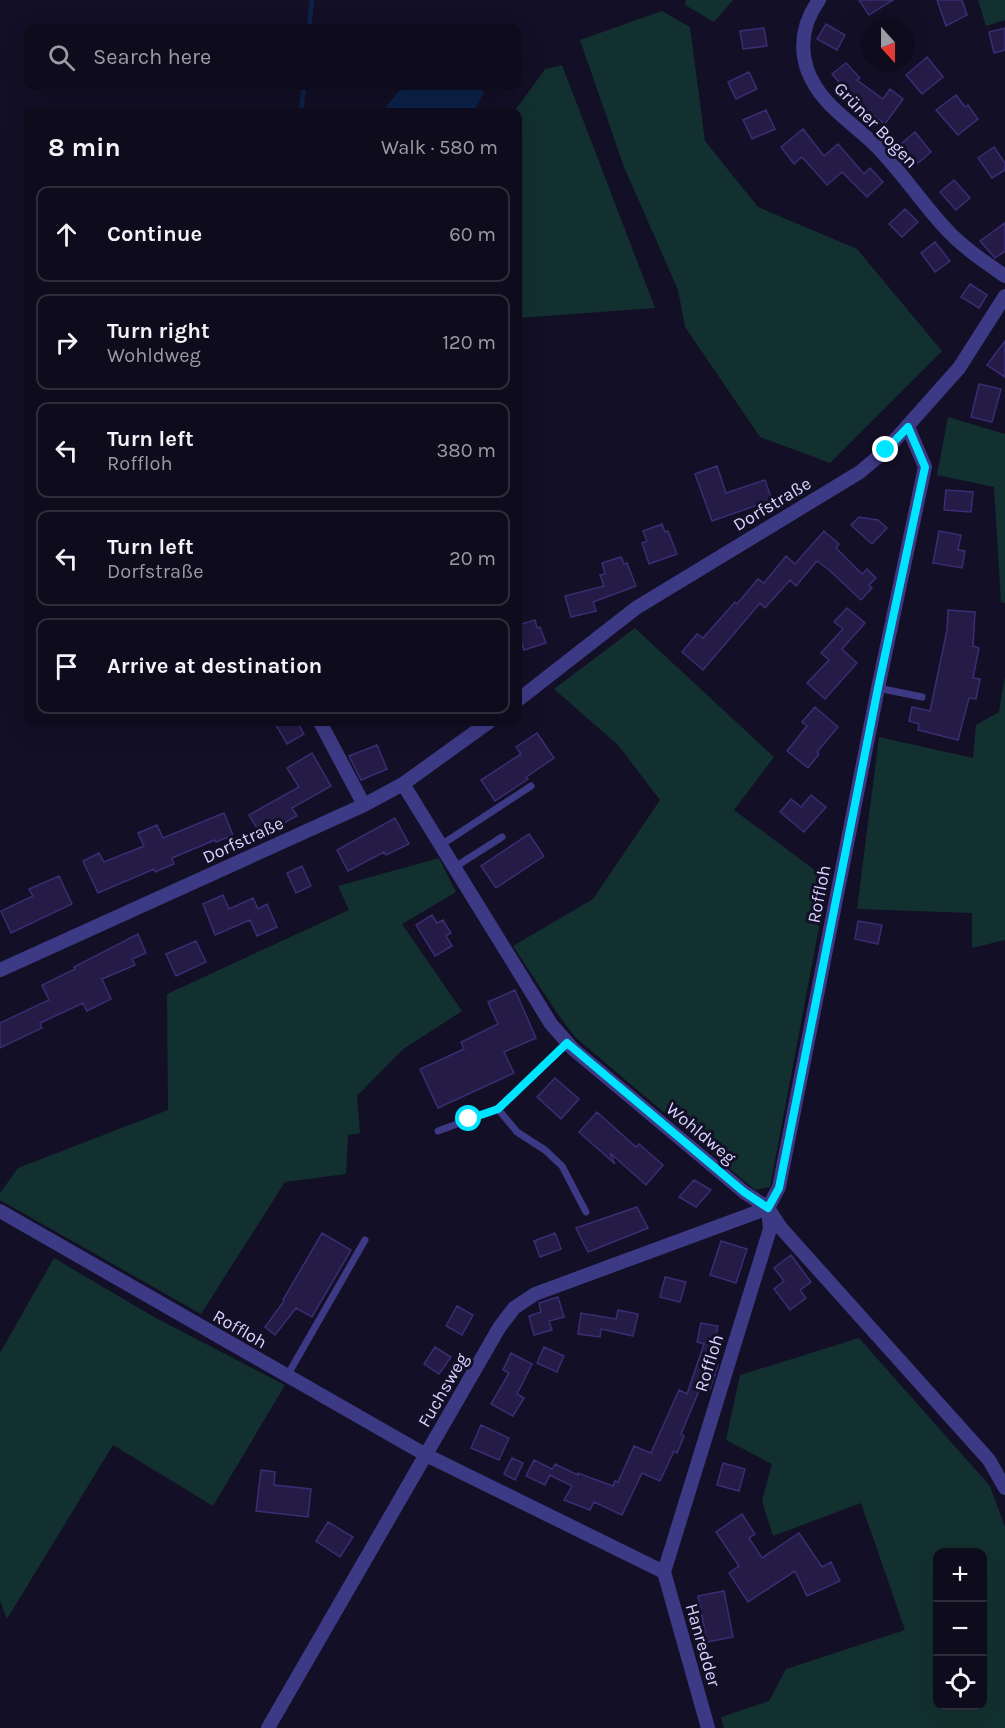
<!DOCTYPE html>
<html lang="en">
<head>
<meta charset="utf-8">
<style>
	:root { --surface:#0e0b1c; --page:#1c1929; --text:#f1f3f6; --muted:#9b9ba3; --line:#2e2b3b }
	body { margin:0; font-family:Karla,sans-serif; background:var(--page); color:var(--text) }
	.controls { position:absolute; right:18px; bottom:18px; display:grid; overflow:hidden; border-radius:12px; box-shadow:0 6px 24px #0002 }
	.controls button { width:54px; height:54px; display:grid; place-items:center; padding:0; border:0; border-bottom:2px solid var(--line); background:var(--surface); color:var(--text); font:30px sans-serif }
	.compass { position:absolute; left:861px; top:18px; width:54px; height:54px; border-radius:50%; background:var(--surface); box-shadow:0 6px 24px #0002; rotate:159deg }
	.stop { position:absolute; width:18px; height:18px; margin:-14px; border:4px solid #00e5ff; border-radius:50%; background:#fff }
	.stop.end { background:#00e5ff; border-color:#fff; box-shadow:0 2px 6px #0008 }
	.list { margin:0; padding:0; list-style:none }
	h2 { display:flex; justify-content:space-between; align-items:center; height:78px; margin:0; padding:0 24px; font-size:26px }
	h2 small { font-size:20px; font-weight:400; color:var(--muted) }
	.list li { display:grid; grid-template-columns:39px 1fr auto; gap:18px; align-items:center; box-sizing:border-box; height:96px; margin:0 12px 12px; padding:0 12px; border:2px solid var(--line); border-radius:12px }
	.list b { display:block; font-size:22px; white-space:nowrap }
	.list p { margin:0; font-size:20px; white-space:nowrap; color:var(--muted) }
	.list em { font-size:20px; font-style:normal; color:var(--muted) }
	.icon { flex:none; width:33px; height:33px; fill:none; stroke:currentColor; stroke-width:2; stroke-linecap:round; stroke-linejoin:round }
	.map { position:relative; flex:none; width:1005px; height:1728px; overflow:hidden }
	.search { position:absolute; background:var(--surface); box-shadow:0 6px 24px #0002; left:24px; top:24px; width:498px; height:66px; display:flex; align-items:center; gap:15px; box-sizing:border-box; padding:0 21px; border-radius:12px; color:var(--muted); font-size:22px }
	.panel { position:absolute; background:var(--surface); box-shadow:0 6px 24px #0002; left:24px; top:108px; width:498px; height:618px; border-radius:12px }
	.map>svg:first-child { display:block }
	.green { fill:#12302f; fill-rule:evenodd }
	.water { fill:#0c2248 }
	.lines { fill:none; stroke-linecap:round; stroke-linejoin:round }
	.stream { stroke:#0c2248; stroke-width:4.5 }
	.building { fill:#241b47; stroke:#3b2d73; stroke-width:1.5 }
	.service { stroke:#3d3a85; stroke-width:7 }
	.minor { stroke:#3d3a85; stroke-width:14 }
	.route { stroke:#00e5ff; stroke-width:8 }
	.labels { text-anchor:middle; stroke-width:6; stroke-linejoin:round; paint-order:stroke }
	.street-label { font-size:18px; fill:#d9d4ff; stroke:#130f26 }
</style>
</head>
<body>
<div class="map">
<svg width="1005" height="1728" viewBox="0 0 1005 1728">
	<rect width="100%" height="100%" fill="#130f26"/>
	<path class="green" d="M686,0h47l-19,22 -29,-17z
		M978,0h27v20l-19,6z
		M662,11l28,16 15,114 53,66 99,42 85,102 -112,112 -70,-26 -75,-110 -7,-37 -54,-123 -44,-127z
		M562,65l93,243 -137,10v-206h-4l31,-43z
		M948,417l57,17v169l-4,-1 -7,-115 -57,-12z
		M635,628l139,129 -40,53 94,70 -58,307 -15,3 -180,-153 -18,-24 -44,-67 80,-47 67,-99 -42,-55 -64,-56z
		M1005,676v264l-33,8v-35l-115,-4 22,-172 94,21 3,-33 23,-13z
		M439,858l17,34 -54,32 60,87 -60,39 -45,46 3,37 -12,2 -2,39 -61,8 -84,132 -201,-114v-7l18,-25 150,-58 -1,-116 182,-84 -11,-24z
		M54,1258l100,59 131,68 -72,121 -100,-61 -106,174 -7,-18v-248z
		M859,1338l131,148 15,41v201h-281l-3,-11 48,-16 17,-32 119,-39 -44,-127 -88,33 -11,-35 10,-37 -46,-24 14,-65zM938,1552h44v154h-44z"/>
	<path class="water" d="M407,86h72l5,7 -11,19h-91l16,-20z"/>
	<g class="lines">
		<path class="stream" d="M309,28l3,-28
			M301,112l3,-26"/>
	</g>
	<path class="building" d="M859,0h34l-24,15z
		M937,0h25l5,15 -21,11z
		M826,24l19,11 -8,15 -20,-11z
		M764,28l3,18 -24,3 -3,-18z
		M1005,28v22l-11,3 -5,-21z
		M927,57l16,20 -21,17 -16,-19z
		M846,63l14,15 -3,2 26,19 7,-10 13,10 -18,25 -26,-19 -27,-31z
		M749,72l8,17 -21,10 -8,-17z
		M956,95l9,12 3,-2 10,14 -20,16 -22,-25z
		M766,110l9,19 -23,10 -9,-19z
		M803,129l21,27 14,-12 26,30 6,-6 13,14 -16,15 -25,-25 -15,13 -25,-28 -8,7 -13,-17z
		M915,132l16,20 -13,11 -17,-19z
		M994,147l11,16v7l-13,8 -14,-20z
		M954,180l16,18 -14,12 -16,-18z
		M905,209l13,13 -16,15 -13,-13z
		M1005,223v28l-10,7 -15,-17z
		M935,242l15,19 -15,11 -14,-19z
		M970,284l17,11 -8,13 -18,-11z
		M1005,341v36l-18,-12z
		M979,384l22,5 -9,33 -21,-5z
		M717,466l9,27 39,-13 7,20 -60,21 -17,-47z
		M946,490l27,2 -2,20 -27,-2z
		M859,517l19,3 9,8 -15,16 -21,-19z
		M662,524l3,8 3,-1 9,23 -28,10 -7,-21 5,-2 -4,-10z
		M824,531l15,13 -3,4 26,26 5,-5 9,9 -7,7 3,3 -11,12 -32,-30 -12,-9 -21,25 -6,-6 -25,28 -5,-5 -57,67 -21,-18 15,-18 6,4 32,-36 2,2 21,-25 6,4 22,-27 9,8z
		M939,531l22,4 -3,15 7,1 -3,17 -29,-5z
		M621,557l3,7 3,-1 9,23 -43,16 3,9 -25,6 -6,-21 39,-10 -4,-11 5,-1 -3,-11z
		M847,608l18,15 -23,26 15,14 -32,36 -18,-16 22,-23 -8,-7 22,-24 -9,-7z
		M948,610l27,2 -2,34 6,2 -6,30 7,1 -4,20 -7,-1 -11,42 -40,-10 1,-6 -10,-3 3,-14 18,4 17,-81z
		M535,620l2,8 3,-1 6,16 -22,7 -5,-15h2l-3,-10z
		M815,707l23,20 -21,25 2,2 -11,14 -21,-17 20,-25 -5,-4z
		M282,722h15l7,12 -17,10 -11,-19z
		M537,733l17,25 -28,19 2,2 -33,22 -14,-21 40,-26 -5,-7z
		M377,745l10,24 -26,11 -12,-24z
		M312,753l19,33 -39,22 5,8 -36,19 -12,-20 50,-28 -12,-19z
		M811,795l15,12 -22,25 -24,-20 11,-13 10,8z
		M224,813l9,22 -17,7 -1,-2 -43,18 2,6 -19,8 -1,-3 -56,24 -15,-32 16,-8 5,9 40,-16 -6,-13 19,-8 6,13z
		M395,818l14,26 -23,11 -2,-3 -36,19 -11,-21z
		M529,834l15,22 -48,32 -15,-22z
		M302,866l9,20 -15,7 -9,-20z
		M59,876l13,28 -61,29 -10,-22 32,-15 -4,-7z
		M223,895l6,14 24,-11 5,11 9,-5 10,23 -20,9 -7,-16 -35,15 -12,-31z
		M432,915l5,8 6,-3 8,13 -5,3 6,10 -17,10 -19,-31z
		M858,921l24,4 -4,19 -23,-5z
		M138,934l8,19 -14,6 3,6 -33,14 9,20 -24,12 -4,-8 -43,20 2,5 -42,20v-25l49,-23 -7,-15 33,-16 -1,-2z
		M196,941l10,21 -30,14 -10,-22z
		M515,990l21,48 -32,14 10,21 -76,35 -18,-39 44,-20 -3,-7 37,-18 -10,-22z
		M555,1078l24,21 -18,20 -24,-22z
		M597,1112l39,35 3,-3 24,21 -17,20 -36,-32 5,11 -36,-32z
		M694,1180l17,10 -15,17 -17,-10z
		M637,1207l11,21 -60,24 -12,-24z
		M322,1233l29,17 -39,67 -16,-9 -21,27 -10,-8 19,-26 -1,-1z
		M555,1233l6,16 -21,8 -6,-16z
		M721,1241l26,8 -11,34 -26,-8z
		M791,1255l20,27 -11,8 6,8 -16,12 -16,-21 10,-8 -10,-13z
		M665,1277l21,5 -6,20 -20,-5z
		M558,1297l6,20 -15,4 3,9 -18,5 -5,-19 12,-4 -2,-9z
		M457,1306l16,9 -11,20 -16,-9z
		M618,1310l20,4 -5,22 -32,-7 -1,8 -22,-3 3,-21 35,6z
		M701,1323l17,3 -8,35 8,4 -8,24 -9,-3 -20,48 3,2 -7,17 -3,-2 -14,30 -18,-8 -20,42 -28,-13 -4,8 -26,-10 8,-14 -22,-11 -5,10 -19,-9 8,-16 18,9v1l3,-6 23,11v-2l35,13 2,-5 3,1 16,-36 17,7 28,-63 8,4 17,-50 -7,-2z
		M435,1347l16,10 -12,17 -15,-10z
		M544,1347l20,9 -7,16 -20,-9z
		M511,1353l21,11 -15,30 7,4 -11,18 -22,-12 18,-31 -6,-3z
		M481,1425l28,13 -10,22 -28,-12z
		M512,1458l11,5 -8,17 -11,-6z
		M723,1463l22,6 -6,22 -22,-6z
		M261,1470l14,2 -1,13 37,4 -3,28 -52,-6z
		M742,1514l13,20 -6,4 13,20 37,-25 23,34 9,-5 9,19 -33,15 -12,-25 -47,31 -19,-29 10,-7 -23,-34z
		M328,1522l25,15 -13,20 -24,-16z
		M724,1591l9,46 -26,5 -9,-46z"/>
	<g class="lines">
		<path class="service" d="M878,688l44,9
			M441,845l90,-59
			M455,867l47,-30
			M498,1109l19,23 28,18 17,16 24,46
			M438,1131l60,-22 70,-66
			M287,1376l78,-136"/>
		<path class="minor" d="M819,0c-15,21 -20,44 -12,69 12,34 42,51 66,74 28,27 48,60 75,88 16,17 37,31 57,45
			M518,700l118,-92 224,-136 26,-22 73,-82 46,-72
			M320,722l44,83
			M403,784l148,240 22,25 171,143 24,16 13,20 208,232 16,28
			M0,970l364,-165 39,-21 86,-62
			M0,1211l426,244 238,117
			M664,1572l106,-343 -2,-21 11,-21 99,-499 47,-221 -17,-40
			M664,1572l44,156
			M268,1728l231,-400 15,-20 21,-14 233,-86"/>
	</g>
	<g class="lines">
		<path class="route" d="M469,1119l29,-10 69,-66 177,149 24,16 11,-20 99,-500 47,-221 -17,-40 -22,23"/>
	</g>
	<g class="labels">
		<g class="street-label">
			<text transform="translate(876 125) rotate(46)" y="6">Grüner Bogen</text>
			<text transform="translate(772 504) rotate(-31)" y="6">Dorfstraße</text>
			<text transform="translate(243 840) rotate(-25)" y="6">Dorfstraße</text>
			<text transform="translate(819 894) rotate(-79)" y="6">Roffloh</text>
			<text transform="translate(701 1133) rotate(40)" y="6">Wohldweg</text>
			<text transform="translate(240 1329) rotate(30)" y="6">Roffloh</text>
			<text transform="translate(709 1363) rotate(-73)" y="6">Roffloh</text>
			<text transform="translate(443 1390) rotate(-60)" y="6">Fuchsweg</text>
			<text transform="translate(703 1645) rotate(74)" y="6">Hanredder</text>
		</g>
	</g>
</svg>
<div class="controls">
<button>+</button>
<button>−</button>
<button><svg class="icon" aria-label="locate" viewBox="0 0 24 24"><circle cx="12" cy="12" r="6"/><path d="M12 2v4M12 18v4M2 12h4M18 12h4"/></svg></button>
</div>
<svg class="compass" viewBox="-18 -18 36 36"><path d="M0-13l5 13h-10z" fill="#e53935"/><path d="M0 13l5-13h-10z" fill="#9b9ba3"/></svg>
<div class="stop" style="left:469px;top:1119px"></div>
<div class="stop end" style="left:886px;top:450px"></div>
<div class="search"><svg class="icon" aria-label="search" viewBox="0 0 24 24"><circle cx="10" cy="10" r="6"/><path d="M15 15l6 6"/></svg>Search here</div>
<section class="panel">
<h2>8 min<small>Walk · 580 m</small></h2>
<ul class="list">
<li><svg class="icon" aria-label="ahead" viewBox="0 0 24 24"><path d="M12 20V5M6 11l6-6 6 6"/></svg><div><b>Continue</b></div><em>60 m</em></li>
<li><svg class="icon" aria-label="right" viewBox="0 0 24 24"><path d="M7 20v-9h11M14 6l5 5-5 5"/></svg><div><b>Turn right</b><p>Wohldweg</p></div><em>120 m</em></li>
<li><svg class="icon" aria-label="left" viewBox="0 0 24 24"><path d="M17 20v-9H6M10 6l-5 5 5 5"/></svg><div><b>Turn left</b><p>Roffloh</p></div><em>380 m</em></li>
<li><svg class="icon" aria-label="left" viewBox="0 0 24 24"><path d="M17 20v-9H6M10 6l-5 5 5 5"/></svg><div><b>Turn left</b><p>Dorfstraße</p></div><em>20 m</em></li>
<li><svg class="icon" aria-label="arrive" viewBox="0 0 24 24"><path d="M6 21V4h12l-3 4 3 4H6"/></svg><div><b>Arrive at destination</b></div></li>
</ul>
</section>
</div>
</body>
</html>
